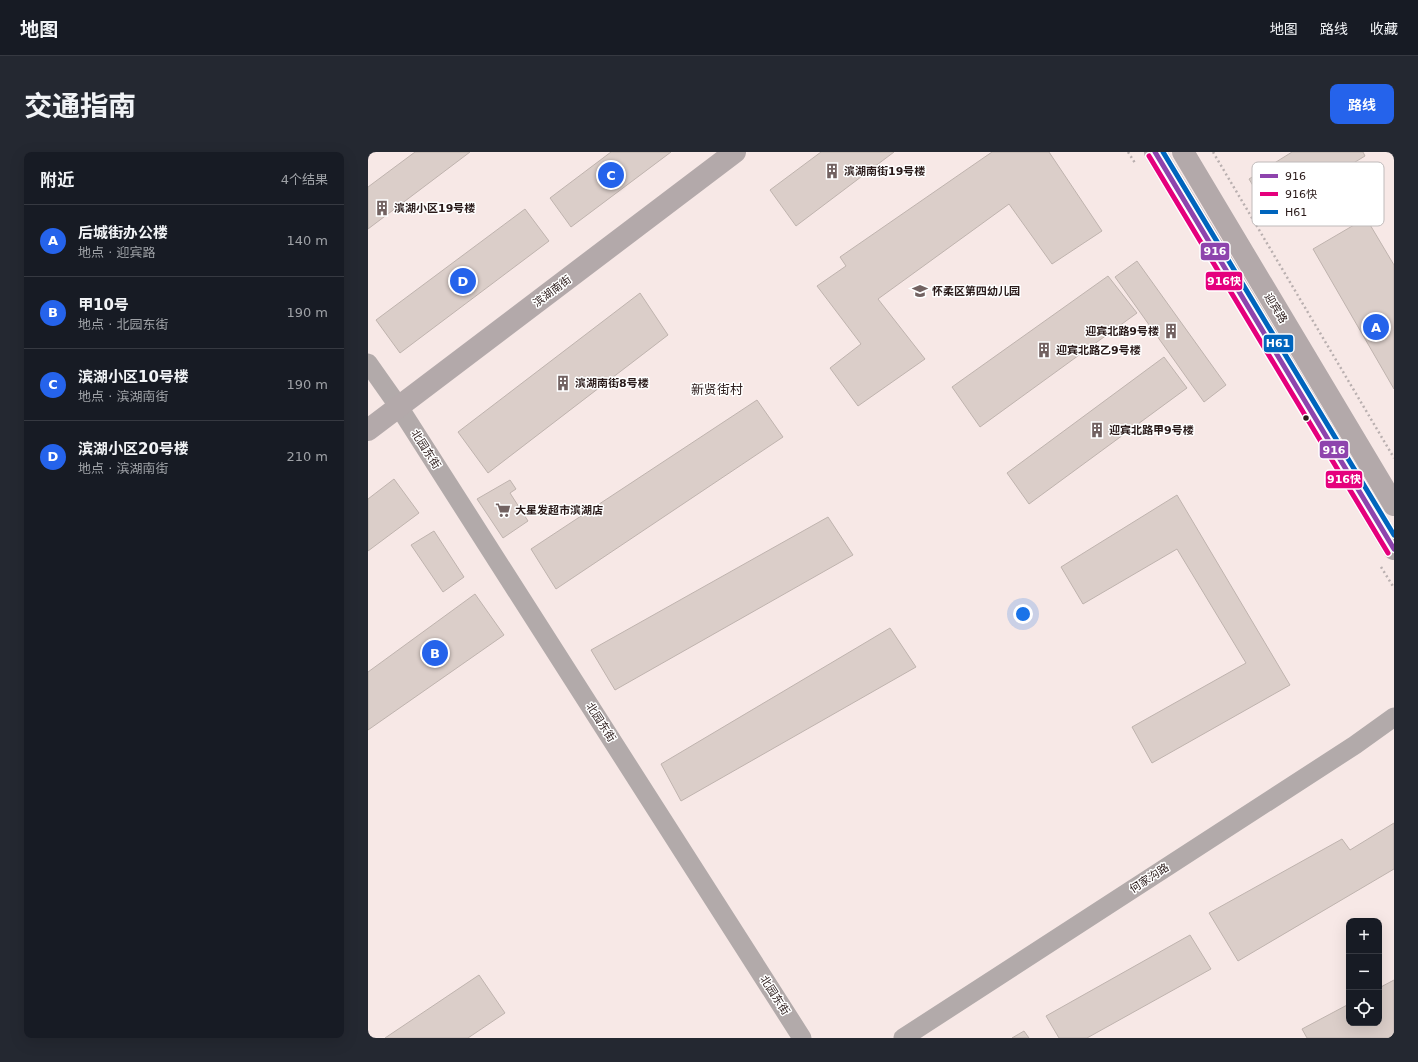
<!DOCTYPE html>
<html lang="zh">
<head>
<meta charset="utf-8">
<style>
	:root { --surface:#171b24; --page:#242831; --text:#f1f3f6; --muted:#9ea1a6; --line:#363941; --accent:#2563eb }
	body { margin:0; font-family:"DejaVu Sans","Noto Sans SC",sans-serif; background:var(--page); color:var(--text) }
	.controls { position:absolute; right:12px; bottom:12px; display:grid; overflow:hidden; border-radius:8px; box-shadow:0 4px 16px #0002 }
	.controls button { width:36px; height:36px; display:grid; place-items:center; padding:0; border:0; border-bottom:1px solid var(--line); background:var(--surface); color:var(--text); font:20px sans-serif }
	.you { position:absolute; left:655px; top:462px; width:14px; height:14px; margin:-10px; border:3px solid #fff; border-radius:50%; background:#1a73e8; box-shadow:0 0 0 6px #1a73e833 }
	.badge { display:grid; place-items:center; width:26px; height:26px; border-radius:50%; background:var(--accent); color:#fff; font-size:13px; font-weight:700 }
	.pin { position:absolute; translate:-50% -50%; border:2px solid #fff; box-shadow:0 1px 4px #0006 }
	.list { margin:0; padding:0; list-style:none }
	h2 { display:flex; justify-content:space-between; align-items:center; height:52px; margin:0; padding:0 16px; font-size:17px }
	h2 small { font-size:13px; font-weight:400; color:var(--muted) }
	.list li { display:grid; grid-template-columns:26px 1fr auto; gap:12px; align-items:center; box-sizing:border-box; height:72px; padding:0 16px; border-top:1px solid var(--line) }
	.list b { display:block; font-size:15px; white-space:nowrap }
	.list p { margin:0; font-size:13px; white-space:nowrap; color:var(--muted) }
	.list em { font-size:13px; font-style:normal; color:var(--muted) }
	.icon { flex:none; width:22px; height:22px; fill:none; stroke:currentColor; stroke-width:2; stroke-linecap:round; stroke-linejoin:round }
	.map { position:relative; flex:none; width:1026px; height:886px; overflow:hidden; border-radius:8px }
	header { display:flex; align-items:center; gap:24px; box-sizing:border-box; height:56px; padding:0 20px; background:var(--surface); border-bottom:1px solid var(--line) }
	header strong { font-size:19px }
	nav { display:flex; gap:22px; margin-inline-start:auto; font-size:14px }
	.intro { display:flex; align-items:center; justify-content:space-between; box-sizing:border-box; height:96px; padding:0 24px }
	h1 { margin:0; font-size:28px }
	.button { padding:10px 18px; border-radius:8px; background:var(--accent); color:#fff; font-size:14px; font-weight:700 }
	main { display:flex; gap:24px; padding:0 24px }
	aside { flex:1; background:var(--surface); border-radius:8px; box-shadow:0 4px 16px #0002 }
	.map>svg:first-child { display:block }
	.building { fill:#dbcec9; stroke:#bfb3ae }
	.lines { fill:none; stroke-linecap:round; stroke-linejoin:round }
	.path { stroke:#b9afaf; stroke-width:2.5; stroke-dasharray:2 3; stroke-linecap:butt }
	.street { stroke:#b2aaaa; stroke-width:19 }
	.secondary { stroke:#b3a9aa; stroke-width:22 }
	.bus-1-casing { stroke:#fff; stroke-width:8 }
	.bus-2-casing { stroke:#fff; stroke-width:8 }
	.bus-3-casing { stroke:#fff; stroke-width:8 }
	.bus-1 { stroke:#8e44ad; stroke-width:5 }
	.bus-2 { stroke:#e5007d; stroke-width:5 }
	.bus-3 { stroke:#0065bd; stroke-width:5 }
	.bus-dot { fill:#2a1a19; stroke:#fff; stroke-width:1.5 }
	.labels { text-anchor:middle; stroke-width:3; stroke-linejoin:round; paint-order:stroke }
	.poi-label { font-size:11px; font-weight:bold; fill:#2a1a19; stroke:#fff; text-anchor:start }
	.street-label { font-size:11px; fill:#2a1a19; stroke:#fff }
	.quarter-label { font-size:13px; fill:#2a1a19; stroke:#fff }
	.key { fill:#fff; stroke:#bfbaba; stroke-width:1 }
	.key-label { font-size:11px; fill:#2a1a19 }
	.line-badge { stroke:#fff; stroke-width:1.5 }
	.badge-label { font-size:11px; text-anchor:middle; font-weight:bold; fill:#fff }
</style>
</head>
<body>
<header>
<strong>地图</strong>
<nav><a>地图</a><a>路线</a><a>收藏</a></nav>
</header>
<div class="intro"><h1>交通指南</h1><a class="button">路线</a></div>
<main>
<aside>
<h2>附近<small>4个结果</small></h2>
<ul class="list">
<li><span class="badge">A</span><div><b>后城街办公楼</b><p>地点 · 迎宾路</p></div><em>140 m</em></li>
<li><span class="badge">B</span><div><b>甲10号</b><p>地点 · 北园东街</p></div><em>190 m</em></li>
<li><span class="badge">C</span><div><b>滨湖小区10号楼</b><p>地点 · 滨湖南街</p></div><em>190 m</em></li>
<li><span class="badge">D</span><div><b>滨湖小区20号楼</b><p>地点 · 滨湖南街</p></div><em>210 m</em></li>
</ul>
</aside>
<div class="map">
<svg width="1026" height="886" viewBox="0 0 1026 886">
	<rect width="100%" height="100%" fill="#f7e8e6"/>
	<path class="building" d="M47,0h55l-102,77v-42z
		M243,0h60l-100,75 -21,-29z
		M453,0h73l-98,74 -26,-36z
		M624,0h57l53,79 -50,33 -43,-60 -131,95 47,60 -67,47 -28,-38 31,-24 -44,-58 29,-20 -6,-9z
		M924,0h71l2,4 -95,58 -21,-35z
		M157,57l24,32 -149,112 -24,-33z
		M998,66l28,47v124l-81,-140z
		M769,109l89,124 -22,17 -89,-125z
		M740,124l29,37 -157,114 -28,-40z
		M272,141l28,42 -180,138 -30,-41z
		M796,205l23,31 -158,116 -22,-31z
		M389,248l26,37 -227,152 -25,-40z
		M26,327l25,34 -51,38v-52z
		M142,328l6,9 -6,4 18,28 -25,17 -26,-39z
		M809,343l113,190 -138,78 -20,-36 114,-64 -69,-114 -94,55 -22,-37z
		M460,365l25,38 -238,135 -24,-40z
		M66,379l30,46 -21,15 -32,-47z
		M107,442l29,41 -136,95v-58z
		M522,476l26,39 -235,134 -20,-37z
		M1026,671v46l-156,92 -29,-48 133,-74 8,11z
		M822,783l21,34 -124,69h-28l-13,-22z
		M111,823l26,38 -37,25h-83z
		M1026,828v55l-6,3h-81l-5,-9 47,-25v19h30v-35z
		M656,879l5,7h-17z"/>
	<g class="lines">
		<path class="path" d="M760,0l7,11
			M845,0l181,306
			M1013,415l13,21"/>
		<path class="street" d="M0,211l31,44 403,631
			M535,886l452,-293 39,-28"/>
		<path class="secondary" d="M787,0l59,97 180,300
			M815,0l211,353
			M0,278l367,-278"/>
		<g class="bus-1-casing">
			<path id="bus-1" d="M787,0l239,397"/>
		</g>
		<g class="bus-2-casing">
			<path id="bus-2" d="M781,4l239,397"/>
		</g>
		<g class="bus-3-casing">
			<path id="bus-3" d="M795,0l231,383"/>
		</g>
		<use href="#bus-1" class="bus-1"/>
		<use href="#bus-2" class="bus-2"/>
		<use href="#bus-3" class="bus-3"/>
	</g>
	<defs>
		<g id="building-bare" transform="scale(1.2)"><path d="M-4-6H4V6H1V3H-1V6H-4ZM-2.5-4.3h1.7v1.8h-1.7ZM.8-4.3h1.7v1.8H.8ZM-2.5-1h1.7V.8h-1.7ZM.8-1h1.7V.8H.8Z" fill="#726261" stroke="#fff" stroke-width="2.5" paint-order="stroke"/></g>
		<g id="school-bare" transform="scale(1.2)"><path d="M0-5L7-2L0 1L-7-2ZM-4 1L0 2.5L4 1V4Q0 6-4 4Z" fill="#726261" stroke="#fff" stroke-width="2.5" paint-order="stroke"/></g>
		<g id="supermarket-bare" transform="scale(1.2)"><path d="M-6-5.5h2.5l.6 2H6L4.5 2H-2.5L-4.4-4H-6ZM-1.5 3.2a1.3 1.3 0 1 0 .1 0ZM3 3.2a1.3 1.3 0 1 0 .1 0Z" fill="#726261" stroke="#fff" stroke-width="2.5" paint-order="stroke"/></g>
	</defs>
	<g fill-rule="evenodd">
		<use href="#building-bare" x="464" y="19"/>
		<use href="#building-bare" x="14" y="56"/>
		<use href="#school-bare" x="552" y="139"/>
		<use href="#building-bare" x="803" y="179"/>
		<use href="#building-bare" x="676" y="198"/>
		<use href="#building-bare" x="195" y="231"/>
		<use href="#building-bare" x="729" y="278"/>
		<use href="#supermarket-bare" x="135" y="358"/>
	</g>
	<circle class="bus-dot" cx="938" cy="266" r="3.5"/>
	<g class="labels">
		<g class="poi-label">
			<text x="476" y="23">滨湖南街19号楼</text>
			<text x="26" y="60">滨湖小区19号楼</text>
			<text x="564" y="143">怀柔区第四幼儿园</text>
			<text x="791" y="183" text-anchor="end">迎宾北路9号楼</text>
			<text x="688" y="202">迎宾北路乙9号楼</text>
			<text x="207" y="235">滨湖南街8号楼</text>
			<text x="741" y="282">迎宾北路甲9号楼</text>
			<text x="147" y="362">大星发超市滨湖店</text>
		</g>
		<g class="street-label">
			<text transform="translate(184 139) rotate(-37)" y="4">滨湖南街</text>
			<text transform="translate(908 156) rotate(59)" y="4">迎宾路</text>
			<text transform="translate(58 297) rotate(57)" y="4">北园东街</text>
			<text transform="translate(233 570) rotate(57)" y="4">北园东街</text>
			<text transform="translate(781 726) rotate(-33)" y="4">何家沟路</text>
			<text transform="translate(407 843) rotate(57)" y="4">北园东街</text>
		</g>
		<g class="quarter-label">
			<text x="349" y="242">新贤街村</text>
		</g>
	</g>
	<rect x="884" y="10" width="132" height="64" rx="6" class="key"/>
	<rect x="892" y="22" width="18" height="4" fill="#8e44ad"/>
	<rect x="892" y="40" width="18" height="4" fill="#e5007d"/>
	<rect x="892" y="58" width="18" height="4" fill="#0065bd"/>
	<g class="key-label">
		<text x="917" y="28">916</text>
		<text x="917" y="46">916快</text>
		<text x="917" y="64">H61</text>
	</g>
	<g class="line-badge">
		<rect x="832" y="90" width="30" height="19" rx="4" fill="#8e44ad"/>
		<rect x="837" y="119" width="38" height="20" rx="4" fill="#e5007d"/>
		<rect x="895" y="182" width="31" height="19" rx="4" fill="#0065bd"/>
		<rect x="951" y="288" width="30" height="19" rx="4" fill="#8e44ad"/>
		<rect x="957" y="318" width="38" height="19" rx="4" fill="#e5007d"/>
	</g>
	<g class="badge-label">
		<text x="847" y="103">916</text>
		<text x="856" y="133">916快</text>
		<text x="910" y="195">H61</text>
		<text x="966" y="302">916</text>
		<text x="976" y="331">916快</text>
	</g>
</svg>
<div class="controls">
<button>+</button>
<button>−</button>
<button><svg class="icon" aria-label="locate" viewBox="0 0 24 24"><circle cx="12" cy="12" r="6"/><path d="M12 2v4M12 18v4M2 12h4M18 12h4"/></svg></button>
</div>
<div class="you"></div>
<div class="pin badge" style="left:1008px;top:175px">A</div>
<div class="pin badge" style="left:67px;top:501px">B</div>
<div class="pin badge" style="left:243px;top:23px">C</div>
<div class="pin badge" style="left:95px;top:129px">D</div>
</div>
</main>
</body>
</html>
